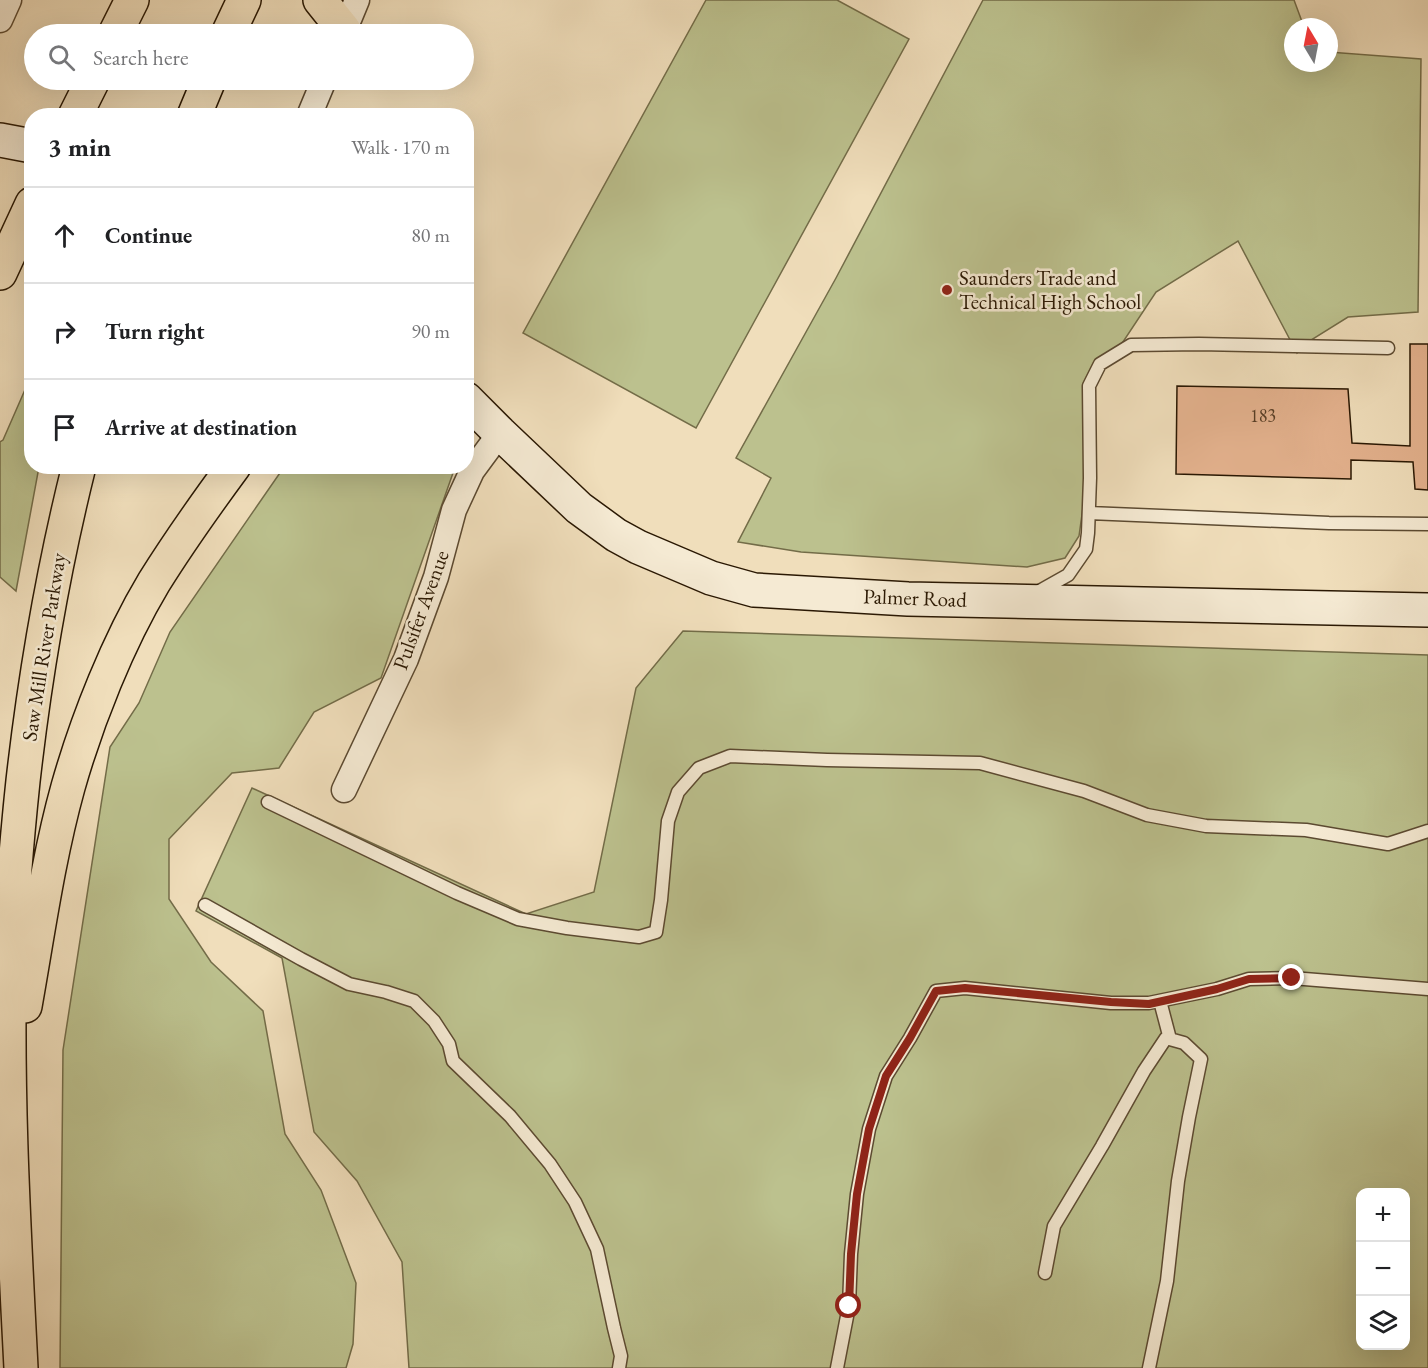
<!DOCTYPE html>
<html lang="en">
<head>
<meta charset="utf-8">
<style>
	:root { --surface:#fff; --page:#f6f6f6; --text:#202124; --muted:#757577; --line:#e0e0e0 }
	body { margin:0; font-family:"EB Garamond",serif; background:var(--page); color:var(--text) }
	.controls { position:absolute; right:18px; bottom:18px; display:grid; overflow:hidden; border-radius:12px; box-shadow:0 6px 24px #0002 }
	.controls button { width:54px; height:54px; display:grid; place-items:center; padding:0; border:0; border-bottom:2px solid var(--line); background:var(--surface); color:var(--text); font:30px sans-serif }
	.compass { position:absolute; left:1284px; top:18px; width:54px; height:54px; border-radius:50%; background:var(--surface); box-shadow:0 6px 24px #0002; rotate:350deg }
	.stop { position:absolute; width:18px; height:18px; margin:-14px; border:4px solid #8f2418; border-radius:50%; background:#fff }
	.stop.end { background:#8f2418; border-color:#fff; box-shadow:0 2px 6px #0008 }
	.list { margin:0; padding:0; list-style:none }
	h2 { display:flex; justify-content:space-between; align-items:center; height:78px; margin:0; padding:0 24px; font-size:26px }
	h2 small { font-size:20px; font-weight:400; color:var(--muted) }
	.list li { display:grid; grid-template-columns:39px 1fr auto; gap:18px; align-items:center; box-sizing:border-box; height:96px; padding:0 24px; border-top:2px solid var(--line) }
	.list b { display:block; font-size:22px; white-space:nowrap }
	.list em { font-size:20px; font-style:normal; color:var(--muted) }
	.icon { flex:none; width:33px; height:33px; fill:none; stroke:currentColor; stroke-width:2; stroke-linecap:round; stroke-linejoin:round }
	.map { position:relative; flex:none; width:1428px; height:1368px; overflow:hidden }
	.search { position:absolute; background:var(--surface); box-shadow:0 6px 24px #0002; left:24px; top:24px; width:450px; height:66px; display:flex; align-items:center; gap:15px; box-sizing:border-box; padding:0 21px; border-radius:33px; color:var(--muted); font-size:22px }
	.panel { position:absolute; background:var(--surface); box-shadow:0 6px 24px #0002; left:24px; top:108px; width:450px; height:366px; border-radius:24px }
	.map>svg:first-child { display:block }
	.green { fill:#bcc18e; stroke:#736c48; stroke-width:1.5; fill-rule:evenodd }
	.building { fill:#e3b18d; stroke:#2a1803; stroke-width:1.5 }
	.lines { fill:none; stroke-linecap:round; stroke-linejoin:round }
	.lane-casing { stroke:#5c4a31; stroke-width:15 }
	.street-casing { stroke:#5c4a31; stroke-width:27 }
	.secondary-casing { stroke:#2a1803; stroke-width:36 }
	.highway-casing { stroke:#2a1803; stroke-width:36 }
	.lane { stroke:#f5ead3; stroke-width:12 }
	.street { stroke:#f5ead3; stroke-width:24 }
	.secondary { stroke:#f5ead3; stroke-width:33 }
	.highway { stroke:#f0debb; stroke-width:33 }
	.route { stroke:#8f2418; stroke-width:8 }
	.poi-dot { fill:#8f2418; stroke:#f5ead3; stroke-width:2 }
	.labels { text-anchor:middle; stroke-width:5; stroke-linejoin:round; paint-order:stroke }
	.number-label { font-size:18px; fill:#583e26 }
	.poi-label { font-size:21px; fill:#2a1803; stroke:#f5ead3; text-anchor:start }
	.street-label { font-size:21px; fill:#2a1803; stroke:#f5ead3 }
</style>
</head>
<body>
<div class="map">
<svg width="1428" height="1368" viewBox="0 0 1428 1368">
	<rect width="100%" height="100%" fill="#f0debb"/>
	<filter id="stains"><feTurbulence type="fractalNoise" baseFrequency=".00333" numOctaves="4"/><feColorMatrix values="0 0 0 0 .2 0 0 0 0 .09 0 0 0 0 .02 0 0 0 .5 -.17"/></filter>
	<radialGradient id="worn" r=".72"><stop offset=".6" stop-color="#630" stop-opacity="0"/><stop offset="1" stop-color="#630" stop-opacity=".3"/></radialGradient>
	<path class="green" d="M706,0h131l72,39 -213,389 -173,-95z
		M983,0h311l10,27h-11v36h36v-11l92,7 -3,253 -70,5 -37,23 -14,13 -59,-112 -82,51 -49,74 -19,21 -4,113 -5,36 -14,22 -38,9 -226,-15 -63,-10 33,-64 -35,-20 100,-180z
		M31,376l1,90 7,1 -23,124 -16,-14v-135l3,-2z
		M284,467l168,-1 1,7 -72,205 -67,34 -35,56 -47,5 -63,66v60l42,63 52,49 22,123 36,56 35,93 -3,61 -7,24h-286l3,-318 47,-303 29,-44 31,-71z
		M683,631l745,24v713h-1019l-7,-106 -45,-81 -43,-49 -32,-174 -86,-47 56,-123 274,126 68,-22 42,-204zM1360,1192h46v154h-46z"/>
	<path class="building" d="M1410,344h18v146l-13,-1 -2,-27 -62,-2v19l-175,-5 1,-88 171,3 4,54 58,3z"/>
	<g class="lines">
		<g class="lane-casing">
			<path id="lane" d="M1089,513l240,10 99,1
				M1036,593l32,-18 18,-26 2,-16 2,-55 -1,-92 11,-22 31,-19 68,-1 189,4
				M268,802l189,91 61,26 49,9 72,9 17,-5 5,-32 7,-79 10,-29 21,-24 31,-12 97,4 153,3 104,28 63,24 59,11 100,4 82,14 40,-13
				M205,905l96,54 48,25 37,8 28,9 20,20 15,23 4,17 57,55 40,48 25,38 22,47 17,79 7,28 -2,12
				M1160,1001l10,38
				M1045,1273l9,-47 48,-80 42,-75 22,-33 18,5 17,16 -12,58 -11,64 -11,100 -18,87
				M837,1368l12,-62 2,-52 6,-60 12,-65 17,-53 24,-38 26,-47 29,-3 146,15h38l68,-14 32,-10 43,-1 136,11"/>
		</g>
		<g class="street-casing">
			<path id="street" d="M0,20l9,-20
				M343,34l14,-34
				M309,116l15,-36
				M344,790l62,-131 30,-82 18,-67 18,-39 28,-38"/>
		</g>
		<g class="secondary-casing">
			<path id="secondary" d="M0,140l32,6
				M466,399l34,34 79,75 37,27 22,12 73,31 43,12 154,9 520,11"/>
		</g>
		<g class="highway-casing">
			<path id="highway" d="M320,0l24,30
				M115,34l17,-34
				M228,34l16,-34
				M75,116l18,-36
				M194,116l15,-36
				M0,273l32,-69
				M25,1006c13,-73 23,-147 43,-219 19,-67 50,-145 86,-205 25,-40 52,-78 80,-116
				M21,1368c-7,-138 -15,-276 -11,-415 2,-57 7,-115 13,-172 12,-106 30,-211 56,-315"/>
		</g>
		<use href="#lane" class="lane"/>
		<use href="#street" class="street"/>
		<use href="#secondary" class="secondary"/>
		<use href="#highway" class="highway"/>
	</g>
	<g class="lines">
		<path class="route" d="M849,1306l2,-52 6,-60 12,-65 17,-53 24,-38 26,-47 29,-3 146,14 38,2 68,-15 32,-10 43,-1"/>
	</g>
	<circle class="poi-dot" cx="947" cy="290" r="6"/>
	<g class="labels">
		<g class="number-label">
			<text x="1263" y="422">183</text>
		</g>
		<g class="poi-label">
			<text x="959" y="285">Saunders Trade and<tspan x="959" dy="24">Technical High School</tspan></text>
		</g>
		<g class="street-label">
			<text transform="translate(915 598) rotate(2)" y="7">Palmer Road</text>
			<text transform="translate(421 610) rotate(-70)" y="7">Pulsifer Avenue</text>
			<text transform="translate(44 647) rotate(-81)" y="7">Saw Mill River Parkway</text>
		</g>
	</g>
	<rect width="100%" height="100%" filter="url(#stains)"/>
	<rect width="100%" height="100%" fill="url(#worn)"/>
</svg>
<div class="controls">
<button>+</button>
<button>−</button>
<button><svg class="icon" aria-label="layers" viewBox="0 0 24 24"><path d="M12 4l9 5-9 5-9-5zM3 14l9 5 9-5"/></svg></button>
</div>
<svg class="compass" viewBox="-18 -18 36 36"><path d="M0-13l5 13h-10z" fill="#e53935"/><path d="M0 13l5-13h-10z" fill="#757577"/></svg>
<div class="stop" style="left:849px;top:1306px"></div>
<div class="stop end" style="left:1292px;top:978px"></div>
<div class="search"><svg class="icon" aria-label="search" viewBox="0 0 24 24"><circle cx="10" cy="10" r="6"/><path d="M15 15l6 6"/></svg>Search here</div>
<section class="panel">
<h2>3 min<small>Walk · 170 m</small></h2>
<ul class="list">
<li><svg class="icon" aria-label="ahead" viewBox="0 0 24 24"><path d="M12 20V5M6 11l6-6 6 6"/></svg><div><b>Continue</b></div><em>80 m</em></li>
<li><svg class="icon" aria-label="right" viewBox="0 0 24 24"><path d="M7 20v-9h11M14 6l5 5-5 5"/></svg><div><b>Turn right</b></div><em>90 m</em></li>
<li><svg class="icon" aria-label="arrive" viewBox="0 0 24 24"><path d="M6 21V4h12l-3 4 3 4H6"/></svg><div><b>Arrive at destination</b></div></li>
</ul>
</section>
</div>
</body>
</html>
